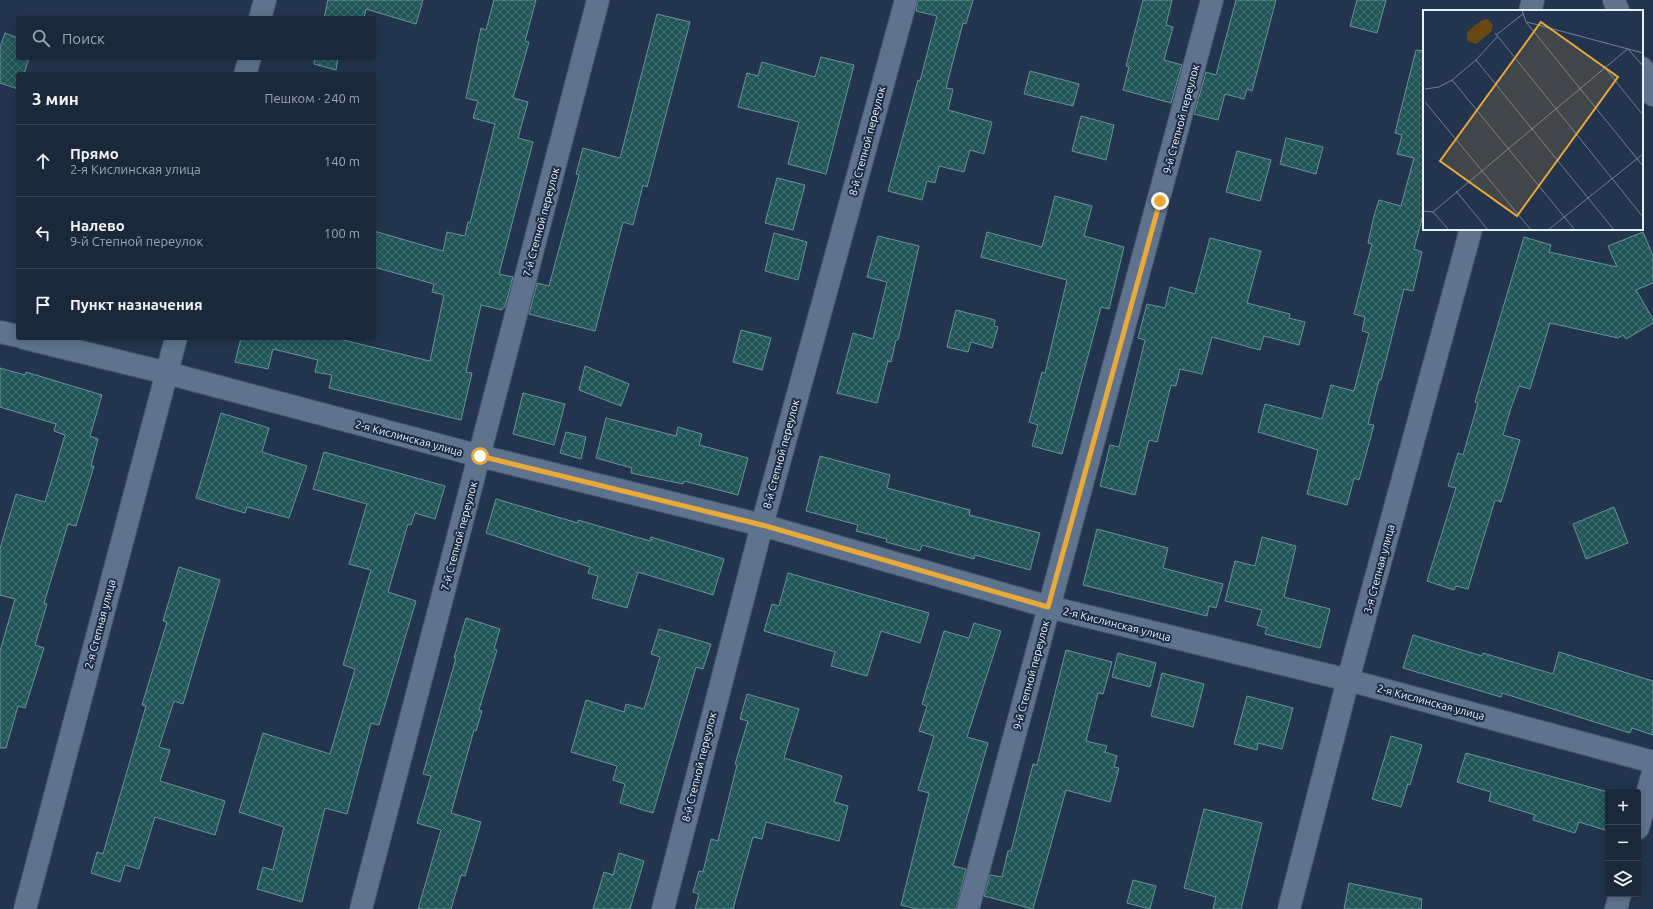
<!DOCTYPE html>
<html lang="ru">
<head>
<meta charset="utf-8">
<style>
	:root { --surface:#1a283a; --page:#273445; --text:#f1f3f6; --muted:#9fa6af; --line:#384454 }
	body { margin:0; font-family:Ubuntu,sans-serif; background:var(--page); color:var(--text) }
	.controls { position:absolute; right:12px; bottom:12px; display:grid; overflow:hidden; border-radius:4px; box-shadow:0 2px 10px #0003 }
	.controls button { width:36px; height:36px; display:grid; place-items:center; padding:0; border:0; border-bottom:1px solid var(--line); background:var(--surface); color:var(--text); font:20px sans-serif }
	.stop { position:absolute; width:12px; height:12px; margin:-9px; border:3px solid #eaaa39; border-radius:50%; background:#fff }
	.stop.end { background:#eaaa39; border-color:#fff; box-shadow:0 1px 4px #0008 }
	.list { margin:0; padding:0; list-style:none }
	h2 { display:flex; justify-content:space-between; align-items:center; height:52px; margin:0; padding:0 16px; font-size:17px }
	h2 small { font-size:13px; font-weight:400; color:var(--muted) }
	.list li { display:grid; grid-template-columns:26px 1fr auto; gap:12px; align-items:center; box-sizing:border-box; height:72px; padding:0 16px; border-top:1px solid var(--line) }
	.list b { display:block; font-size:15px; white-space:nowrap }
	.list p { margin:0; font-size:13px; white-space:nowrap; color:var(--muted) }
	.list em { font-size:13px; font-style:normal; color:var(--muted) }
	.icon { flex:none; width:22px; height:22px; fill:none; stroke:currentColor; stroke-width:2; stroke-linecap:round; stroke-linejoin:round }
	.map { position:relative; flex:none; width:1653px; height:909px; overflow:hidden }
	.search { position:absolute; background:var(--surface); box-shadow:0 2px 10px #0003; left:16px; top:16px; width:360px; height:44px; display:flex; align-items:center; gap:10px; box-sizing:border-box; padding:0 14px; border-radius:4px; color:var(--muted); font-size:15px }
	.panel { position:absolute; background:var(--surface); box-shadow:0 2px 10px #0003; left:16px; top:72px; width:360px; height:268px; border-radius:4px }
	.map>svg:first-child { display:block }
	.building { fill:url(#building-cross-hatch); stroke:#679696 }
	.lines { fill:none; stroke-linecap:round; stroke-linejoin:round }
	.street-casing { stroke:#455468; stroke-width:24 }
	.secondary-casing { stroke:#455468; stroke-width:24 }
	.street { stroke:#5f738f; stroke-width:22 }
	.secondary { stroke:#5f738f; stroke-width:22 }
	.route { stroke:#eaaa39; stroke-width:5 }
	.labels { text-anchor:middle; stroke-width:4; stroke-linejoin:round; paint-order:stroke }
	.street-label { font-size:11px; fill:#e9f2ff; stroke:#1a2b43 }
	.inset-road { fill:none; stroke:#728195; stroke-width:1 }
	.view { fill:#eaaa39; fill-opacity:0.15; stroke:#eaaa39; stroke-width:2 }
	.inset-edge { fill:none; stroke:#e9f2ff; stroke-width:2 }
</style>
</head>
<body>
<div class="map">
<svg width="1653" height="909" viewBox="0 0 1653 909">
	<defs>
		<pattern id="building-cross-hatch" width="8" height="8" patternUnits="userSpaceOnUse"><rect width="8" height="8" fill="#215556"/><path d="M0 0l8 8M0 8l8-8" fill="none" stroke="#416e6f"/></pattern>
	</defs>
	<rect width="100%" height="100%" fill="#23354e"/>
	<path class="building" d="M328,0h95l-7,24 -50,-15 -2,9h-40z
		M494,0h42l-11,41 4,1 -16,56 15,4 -10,36 15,4 -34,132 14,3 -8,30h-2l-1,3 -21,-5 -15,67 6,1 -11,47 -132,-32 3,-13 -17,-3 3,-12 -45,-11 -5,20 -33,-7 6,-24h94l95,23 14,-66 -12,-3 2,-8 -60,-17v-36l69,20 4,-19 18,4 3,-14 2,1 25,-99 -22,-6 5,-17 -12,-3 15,-70 5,2z
		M918,0h55l-7,24 -3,-1 -17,65 7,1 -5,21 44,12 -8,32 -14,-4 -6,22 -25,-6 -4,17 -8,-2 -5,19 -34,-9 30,-111 2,1 17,-65 -21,-5z
		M1143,0h29l-6,25 7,2 -9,33 18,5 -11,38 -48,-13 6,-23 -3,-1z
		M1236,0h40l-24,91 -5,-2 -3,10 -19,-5 -7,26 -24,-6 12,-42 10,3z
		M1357,0h29l-9,33 -27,-7z
		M657,14l33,8 -43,165 -4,-2 -10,40 -10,-3 -28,109 -66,-17 8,-31 12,3 30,-111 -3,-1 7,-26 37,10z
		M5,33l13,5v20h11l-5,16h-6v15l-18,-6v-36z
		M1416,50l8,1v160l-10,38 8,3 -9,39 -9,-2 -23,91h-2l-11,44 6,1 -15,55 -5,-2 -7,27 -40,-11 11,-44 -60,-18 7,-28 57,15 9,-34 23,6 15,-58 -7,-2 3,-14 -11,-3 18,-70 -4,-1 6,-27 5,-16 22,6 13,-48 -17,-4 5,-19 -7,-2z
		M821,57l33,8 -28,109 -38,-10 11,-42 -61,-15 9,-34 11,3 4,-14 53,15z
		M315,58h23l-2,12 -22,-6z
		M1030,71l49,13 -6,22 -49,-12z
		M1081,116l33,9 -8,35 -34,-9z
		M1286,138l37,9 -7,27 -36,-10z
		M1237,151l34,9 -11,41 -34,-9z
		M777,178l28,7 -12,45 -28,-7z
		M1055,196l37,10 -8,30 40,11 -15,62 -8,-2 -39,147 -30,-8 6,-21 -9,-3 13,-50 3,1 22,-93 -86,-23 6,-25 55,15z
		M1643,232l10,24v27l-17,7 17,29v4l-27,16 -3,-4 -5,3 -68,-15 -20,66 -11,-3 -8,22 -8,27 17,5 -19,62 -6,-2 -27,89 -12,-3 -2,4 -27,-9 29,-93 -8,-2 10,-33 5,2 15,-52 -3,-1 49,-165 27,8 -2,7 68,15 -9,-21z
		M774,233l33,9 -9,38 -33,-9z
		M878,236l41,10 -21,94h-2l-5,22 -3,-1 -11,42 -40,-10 16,-60 20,6 14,-57 -20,-5z
		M1210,238l51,13 -14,52 43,11 -1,4 16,4 -6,23 -35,-9 -4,14 -48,-13 -10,37 -22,-5 -4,17 -5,-1 -14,57 -8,-2 -14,55 -35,-9 10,-41 9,2 26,-107 -7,-2 9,-34 18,4 5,-21 25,7z
		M956,310l39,10 -1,6 4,1 -6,21 -21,-6 -3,10 -21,-5z
		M741,330l30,8 -9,32 -29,-8z
		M585,366l44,18 -8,22 -42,-16z
		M0,368l25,7 1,-3 76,23 -12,41 8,3 -7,27h3l-18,60 -8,-2 -24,79 3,1 -12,41 9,3 -19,60 -7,-2 -12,42h-6v-97l15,-52 -15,-4v-46l16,-55 29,8 20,-67 -11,-4 2,-7 -56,-17z
		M523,393l42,11 -11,41 -41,-11z
		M221,413l48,15 -7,24 45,14 -18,52 -42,-11 -2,6 -49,-15z
		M606,418l70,18 2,-9 24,7 -3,11 49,13 -10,37 -54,-14 -1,3 -52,-11 1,-5 -36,-10z
		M566,432l20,5 -5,22 -21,-6z
		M324,452l121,34 -10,33 -20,-6 -4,12 -3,-1 -20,68 28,9 -37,124 -8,-2 -24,91 -22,-6 -23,94 -45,-13 6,-22 10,3 11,-43 -45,-15 24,-79 67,21 25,-85 -12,-4 28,-95 -22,-6 18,-60 -54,-15z
		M820,456l70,19 -3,13 83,22 -1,5 71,18 -10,37 -55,-15 -1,4 -52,-14 -2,6 -34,-9 1,-3 -31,-8 2,-6 -52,-14z
		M496,499l82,24v-3l72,21 1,-4 73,22 -11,36 -75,-23 -11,36 -35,-10 6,-22 -10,-3 2,-6 -104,-34z
		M1614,507l14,36 -42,16 -13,-35z
		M1097,529l71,19 -5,20 60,16 -7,24 -7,-2 -2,10 -124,-31z
		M1262,537l34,9 -12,51 46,12 -10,39 -55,-14 2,-6 -10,-3 5,-15 -37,-9 10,-40 20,5z
		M179,567l41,13 -37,124 -9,-3 -15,46 11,3 -10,31 65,20 -10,34 -60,-18 -16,52 -14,-4 -5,17 -29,-9 6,-21 6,2 43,-148 -4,-1 25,-83 -4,-1z
		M788,573l141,40 -9,30 -39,-12 -14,45 -36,-10 4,-14 -71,-21 8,-27 7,2z
		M466,618l34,11 -6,20 3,1 -18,60 3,1 -6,20 -2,-1 -23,83 30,9 -16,54 -4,-1 -10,34h-33l23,-79 -24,-7 14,-47 -8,-2 33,-116h-2z
		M974,623l27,8 -34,106 21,6 -35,123 13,3 -10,40h-39l-16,-4 28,-112 -11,-3 16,-54 -15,-5 8,-25 -5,-2 22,-73 25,7z
		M659,629l52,15 -8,25 -7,-2 -43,146 -33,-10 5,-19 -12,-4 4,-14 -46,-14 15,-52 38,12 2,-8 18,5 16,-52 -9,-3z
		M1413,635l69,21 1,-3 70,21 6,-22 94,29v54l-21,-7 -2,5 -128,-40 -1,4 -98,-29z
		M1066,650l46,12 -9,32 -5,-1 -12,48 21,5 -2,6 12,4 -3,11 5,1 -9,34 -44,-12 -33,119 -49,-13 6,-21 12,2 6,-26h3l22,-87 4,1z
		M1118,653l38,10 -6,24 -38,-10z
		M1162,673l42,11 -11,43 -42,-11z
		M747,694l52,15 -15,49 58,18 -8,26 14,4 -9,35 -73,-19 -4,17 -9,-2 -20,72h-38l4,-15 -6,-2 6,-21 4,1 8,-33 7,2 19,-76 -2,-1 13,-43 -8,-2z
		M1247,696l46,12 -11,41 -24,-6 -1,7 -23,-6z
		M1391,736l31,9 -12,40 -2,-1 -7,23 -29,-8z
		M1466,753l142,39v39l-29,-9 -4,11 -42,-13 2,-5 -46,-14 2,-9 -34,-10z
		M1204,809l58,14 -21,86h-28l3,-12 -32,-9z
		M619,853l25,8 -14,48h-37l11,-37 9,3z
		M1133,880l23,6 -6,23 -23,-6z
		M1349,883l73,16 -1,10h-77z"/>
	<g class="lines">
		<g class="street-casing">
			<path id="street" d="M1614,0l4,11
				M1642,68l11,27
				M0,332l18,4
				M24,338l143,35 313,83 282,69 287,82 299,73 305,82
				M1638,828l15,-56
				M361,909l237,-909
				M663,909l99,-384 144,-525
				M968,909l244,-909
				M1616,909l4,-15"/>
		</g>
		<g class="secondary-casing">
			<path id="secondary" d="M1530,11l3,-11
				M260,18l5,-18
				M245,74l5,-16
				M25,909l151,-571
				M1289,909l59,-229 123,-451"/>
		</g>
		<use href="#street" class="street"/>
		<use href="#secondary" class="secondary"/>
	</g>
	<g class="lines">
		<path class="route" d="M480,456l282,69 286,82 112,-406"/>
	</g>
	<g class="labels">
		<g class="street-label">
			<text transform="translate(1181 119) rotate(-75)" y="4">9-й Степной переулок</text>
			<text transform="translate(867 141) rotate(-75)" y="4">8-й Степной переулок</text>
			<text transform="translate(541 222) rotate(-75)" y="4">7-й Степной переулок</text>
			<text transform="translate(409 438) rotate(15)" y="4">2-я Кислинская улица</text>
			<text transform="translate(781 454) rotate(-75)" y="4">8-й Степной переулок</text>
			<text transform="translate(459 536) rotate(-75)" y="4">7-й Степной переулок</text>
			<text transform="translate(1379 569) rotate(-75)" y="4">3-я Степная улица</text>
			<text transform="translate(100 624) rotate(-75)" y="4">2-я Степная улица</text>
			<text transform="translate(1117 624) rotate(14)" y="4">2-я Кислинская улица</text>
			<text transform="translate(1031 675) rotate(-75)" y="4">9-й Степной переулок</text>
			<text transform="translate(1431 702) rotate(15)" y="4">2-я Кислинская улица</text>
			<text transform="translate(699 767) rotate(-76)" y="4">8-й Степной переулок</text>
		</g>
	</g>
	<g transform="translate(1423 10)">
		<rect width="220" height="220" fill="#23354e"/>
		<path d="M65,9l5,6 -2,7 -15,12 -9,-3v-9l15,-12z" fill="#684913"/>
		<path class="inset-road" d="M99,0l4,12 117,144M104,12l116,31M72,23l148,184M73,25l27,-21M0,46v69M53,50l138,170M182,58l38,47M29,70l123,150M2,79l14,-2 13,-7 24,-20 21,-23M2,92l106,128M33,181l32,39M0,201l10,1 192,-161 3,-2 15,17M10,202l16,18M125,220l95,-76"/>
		<path class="view" d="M118,12l77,55 -101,139 -77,-55z"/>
		<rect width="220" height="220" class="inset-edge"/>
	</g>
</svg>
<div class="controls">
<button>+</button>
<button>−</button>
<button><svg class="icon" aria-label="layers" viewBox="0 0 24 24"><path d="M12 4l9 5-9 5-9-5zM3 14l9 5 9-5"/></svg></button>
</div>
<div class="stop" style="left:480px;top:456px"></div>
<div class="stop end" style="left:1160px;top:201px"></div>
<div class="search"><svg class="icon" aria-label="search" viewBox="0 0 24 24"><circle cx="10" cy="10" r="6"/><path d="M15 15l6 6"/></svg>Поиск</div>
<section class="panel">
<h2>3 мин<small>Пешком · 240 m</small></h2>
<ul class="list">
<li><svg class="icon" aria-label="ahead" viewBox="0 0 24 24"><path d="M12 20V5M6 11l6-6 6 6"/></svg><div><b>Прямо</b><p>2-я Кислинская улица</p></div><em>140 m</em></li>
<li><svg class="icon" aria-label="left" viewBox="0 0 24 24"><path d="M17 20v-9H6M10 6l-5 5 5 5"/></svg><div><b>Налево</b><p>9-й Степной переулок</p></div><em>100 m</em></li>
<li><svg class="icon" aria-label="arrive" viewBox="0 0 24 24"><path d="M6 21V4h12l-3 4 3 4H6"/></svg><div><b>Пункт назначения</b></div></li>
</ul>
</section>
</div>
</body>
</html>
